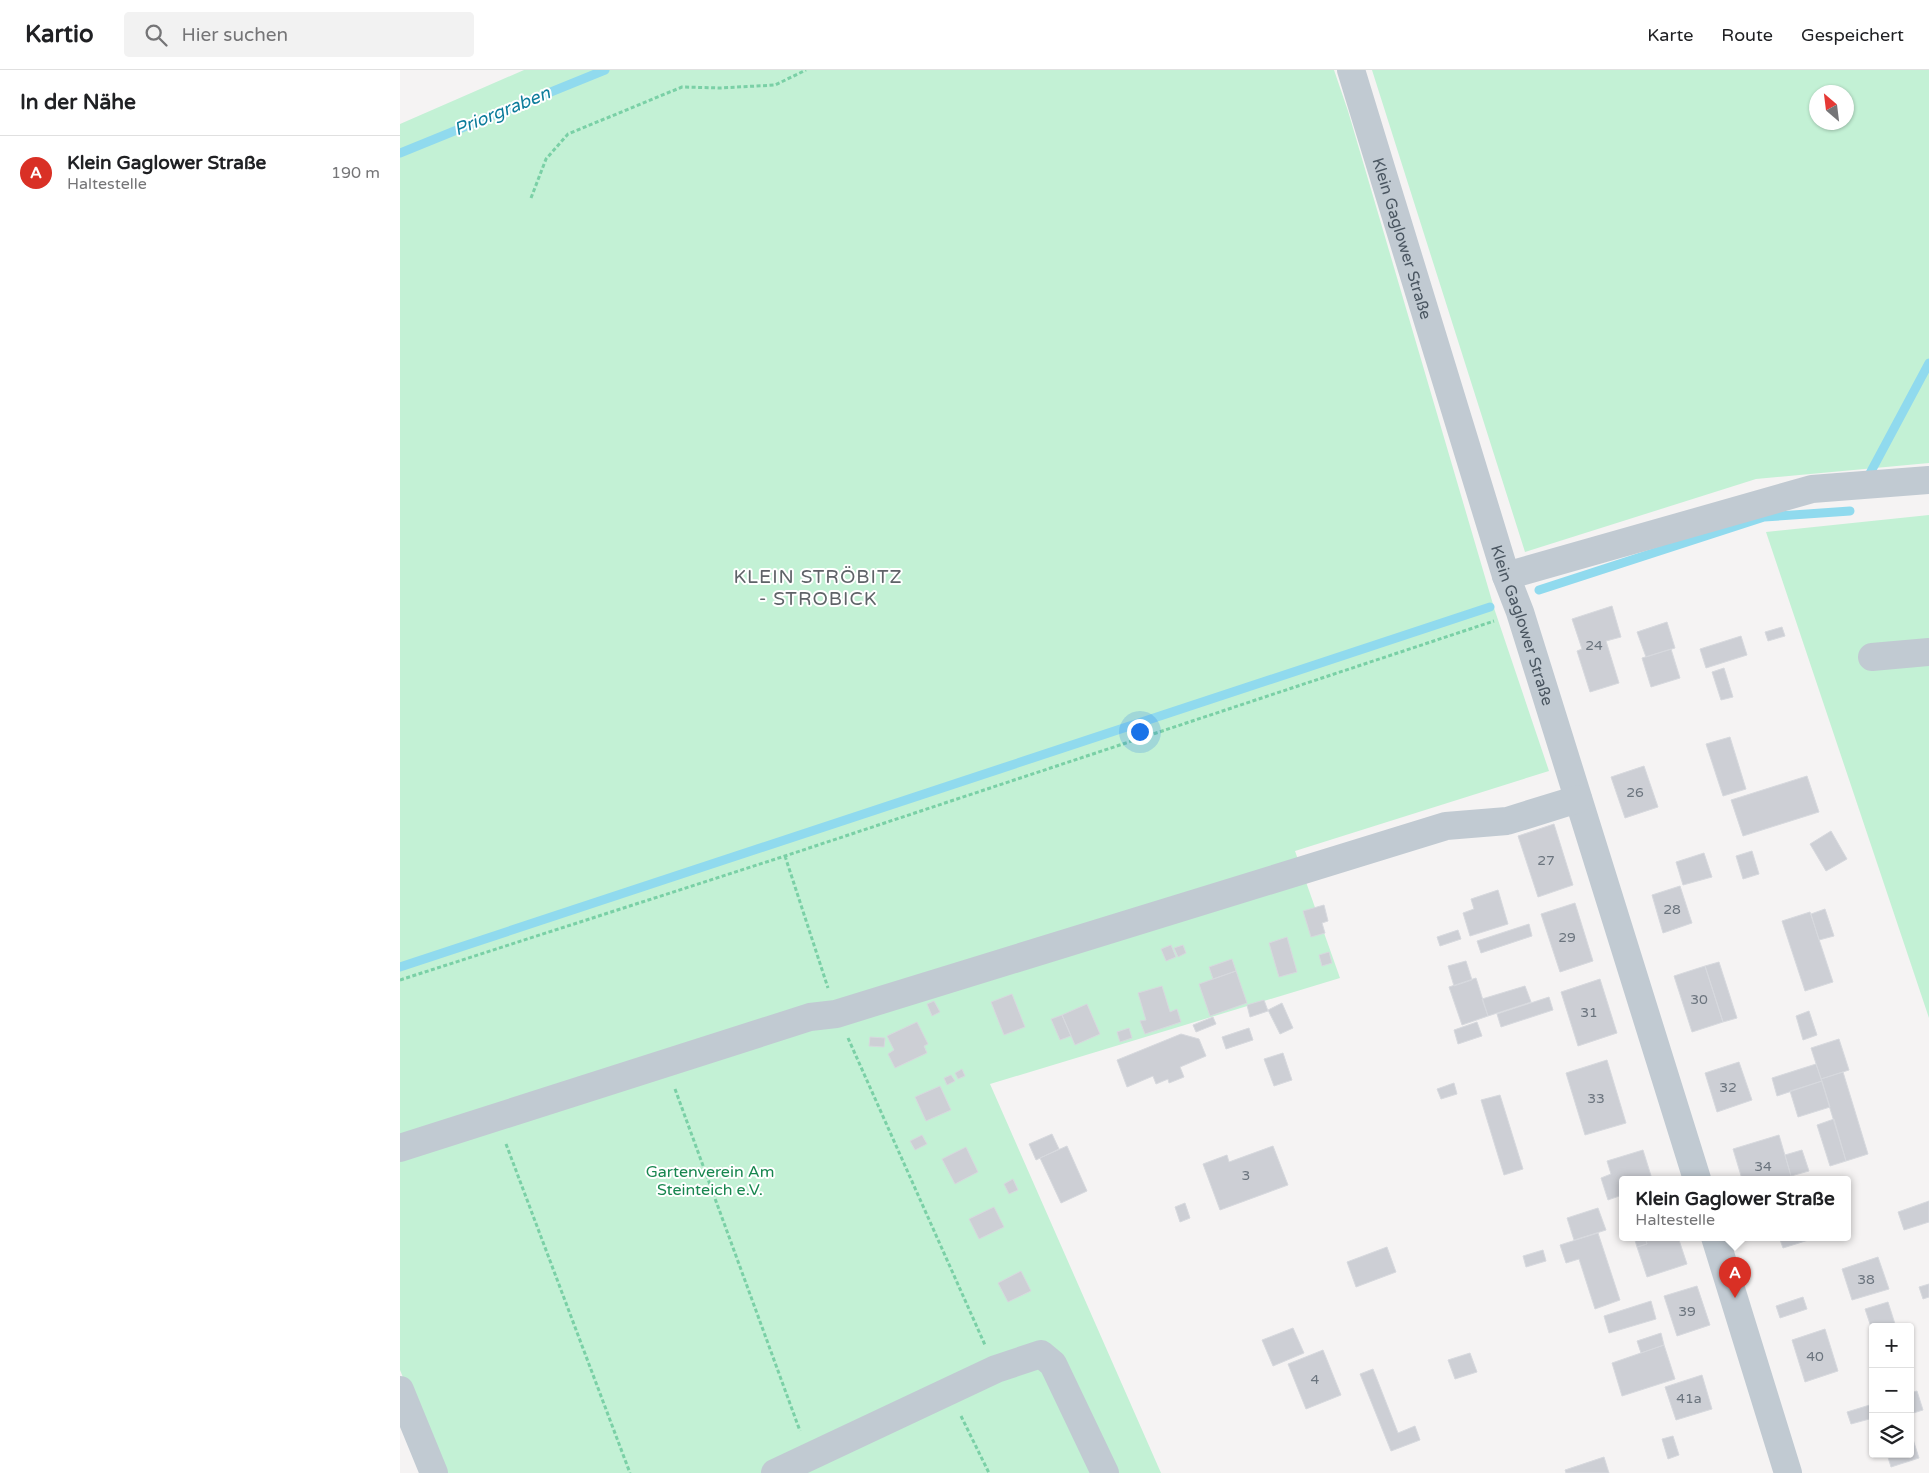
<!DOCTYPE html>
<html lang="de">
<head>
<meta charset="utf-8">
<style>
	:root { --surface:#fff; --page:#f2f2f2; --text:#202124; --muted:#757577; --line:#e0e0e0; --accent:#d93025 }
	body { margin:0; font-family:"Varela Round",sans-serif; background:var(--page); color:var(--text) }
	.controls { position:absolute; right:15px; bottom:15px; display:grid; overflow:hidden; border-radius:5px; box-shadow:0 1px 4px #0004 }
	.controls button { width:45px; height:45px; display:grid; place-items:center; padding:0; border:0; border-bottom:1px solid var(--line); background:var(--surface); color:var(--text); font:25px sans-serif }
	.compass { position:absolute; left:1409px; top:15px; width:45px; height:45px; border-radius:50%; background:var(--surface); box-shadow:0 1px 4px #0004; rotate:332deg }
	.you { position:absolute; left:739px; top:661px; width:18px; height:18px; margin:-12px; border:4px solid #fff; border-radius:50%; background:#1a73e8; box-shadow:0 0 0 8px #1a73e833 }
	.badge { display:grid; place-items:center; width:32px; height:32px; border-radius:50%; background:var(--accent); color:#fff; font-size:16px; font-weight:700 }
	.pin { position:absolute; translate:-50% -41px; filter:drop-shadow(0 1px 2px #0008) }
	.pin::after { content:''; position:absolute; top:26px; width:18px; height:15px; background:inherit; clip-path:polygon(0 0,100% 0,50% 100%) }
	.popup { position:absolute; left:1219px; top:1106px; width:232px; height:65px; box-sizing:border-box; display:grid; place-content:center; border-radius:5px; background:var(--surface); filter:drop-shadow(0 1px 4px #0005); font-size:16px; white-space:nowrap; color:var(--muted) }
	.popup b { font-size:19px; color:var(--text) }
	.popup::after { content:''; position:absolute; left:50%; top:100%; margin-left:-10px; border:10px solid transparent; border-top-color:var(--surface) }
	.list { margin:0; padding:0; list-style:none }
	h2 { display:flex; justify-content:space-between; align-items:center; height:65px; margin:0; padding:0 20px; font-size:21px }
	h2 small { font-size:16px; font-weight:400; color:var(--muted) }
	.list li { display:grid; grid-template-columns:32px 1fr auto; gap:15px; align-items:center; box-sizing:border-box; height:75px; padding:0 20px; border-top:1px solid var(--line) }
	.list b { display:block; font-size:19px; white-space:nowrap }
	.list p { margin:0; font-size:16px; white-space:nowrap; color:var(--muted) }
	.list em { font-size:16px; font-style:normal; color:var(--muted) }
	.icon { flex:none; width:28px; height:28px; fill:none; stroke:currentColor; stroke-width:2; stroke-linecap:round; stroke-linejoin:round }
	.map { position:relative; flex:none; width:1529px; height:1403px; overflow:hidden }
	header { display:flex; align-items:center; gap:30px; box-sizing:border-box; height:70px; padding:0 25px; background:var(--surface); border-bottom:1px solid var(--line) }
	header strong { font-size:24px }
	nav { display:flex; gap:28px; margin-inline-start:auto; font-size:18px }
	.search { width:350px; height:45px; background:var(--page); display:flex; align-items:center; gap:12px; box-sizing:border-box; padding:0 18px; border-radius:5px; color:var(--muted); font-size:19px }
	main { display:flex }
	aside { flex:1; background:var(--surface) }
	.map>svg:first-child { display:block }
	.green { fill:#c3f1d5; fill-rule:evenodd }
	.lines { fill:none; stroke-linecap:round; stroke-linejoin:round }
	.stream { stroke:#90daee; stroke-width:9 }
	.building { fill:#cdcfd5; stroke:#d7d9de }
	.path { stroke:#7ad0a6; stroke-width:3; stroke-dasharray:4 2.5; stroke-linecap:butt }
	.minor { stroke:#c1cad2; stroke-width:28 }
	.labels { text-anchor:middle; stroke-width:4; stroke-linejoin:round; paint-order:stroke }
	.number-label { font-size:14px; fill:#6b747e }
	.street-label { font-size:16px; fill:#4a5661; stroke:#fff }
	.park-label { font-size:16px; fill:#17864f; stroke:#fff }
	.water-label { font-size:18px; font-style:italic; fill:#0c7c9b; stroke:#fff }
	.quarter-label { font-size:19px; letter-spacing:1px; fill:#5f6368; stroke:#fff }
</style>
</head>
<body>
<header>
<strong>Kartio</strong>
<div class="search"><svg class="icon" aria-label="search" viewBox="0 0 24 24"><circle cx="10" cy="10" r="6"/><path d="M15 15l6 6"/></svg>Hier suchen</div>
<nav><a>Karte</a><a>Route</a><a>Gespeichert</a></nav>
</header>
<main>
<aside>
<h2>In der Nähe<small></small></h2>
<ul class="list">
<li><span class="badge">A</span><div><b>Klein Gaglower Straße</b><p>Haltestelle</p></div><em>190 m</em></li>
</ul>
</aside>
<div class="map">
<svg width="1529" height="1403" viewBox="0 0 1529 1403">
	<rect width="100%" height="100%" fill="#f5f3f3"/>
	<path class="green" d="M124,0h810l14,41 147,500 54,160 -254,80 45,127 -350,106 171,389h-719l-42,-103v-1246z
		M972,0h557v393l-173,16 -231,73zM1446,22v30h-30v-30z
		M1529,445v503l-163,-486z"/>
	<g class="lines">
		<path class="stream" d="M0,83l205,-83
			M1469,405l60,-112
			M1139,520l225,-73 86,-6
			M0,897l1090,-360"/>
	</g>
	<path class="building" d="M1212,536l9,31 -15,4 13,42 -29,9 -13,-41 5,-2 -10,-30z
		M1267,552l8,26 -29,9 -9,-25z
		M1382,557l3,9 -17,5 -3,-9z
		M1341,566l6,19 -41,13 -6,-19z
		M1271,579l9,29 -29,9 -9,-29z
		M1324,598l9,29 -12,3 -9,-28z
		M1330,667l16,52 -23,7 -17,-52z
		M1244,696l14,41 -33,11 -14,-41z
		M1407,706l12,36 -76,24 -12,-36z
		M1154,754l19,61 -35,12 -20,-61z
		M1431,761l16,28 -21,12 -16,-27z
		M1352,781l7,23 -16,5 -7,-23z
		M1304,783l8,24 -29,8 -7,-23z
		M1280,816l12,37 -29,10 -11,-38z
		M1098,820l10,34 -38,12 -7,-23 11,-4 -3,-10z
		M1175,833l18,58 -33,11 -19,-58z
		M924,835l4,16 -6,2 3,10 -14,4 -8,-26z
		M1425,839l9,27 -15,4 -8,-26z
		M1410,842l23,70 -28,9 -23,-70z
		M1129,854l3,12 -51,17 -4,-12z
		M1058,860l3,9 -21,7 -3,-9z
		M887,867l10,35 -18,5 -10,-34z
		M771,875l5,12 -10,4 -5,-12z
		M783,875l3,8 -8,4 -4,-9z
		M929,882l3,11 -10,3 -3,-11z
		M832,889l4,12 -23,8 -4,-12z
		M1066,891l6,19 -18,6 -6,-20z
		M1319,892l18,56 -14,4 -18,-56z
		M1305,896l18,56 -31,10 -18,-56z
		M836,901l11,32 -37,13 -11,-32z
		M1076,908l12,38 -26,9 -13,-38z
		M1200,909l17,54 -39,13 -17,-54z
		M762,916l8,26 7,-3 4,13 -36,12 -5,-13 6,-1 -8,-27z
		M1125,916l6,16 -43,14 -6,-17z
		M612,924l13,33 -21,8 -13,-33z
		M1149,927l4,13 -52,17 -4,-13z
		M864,930l4,11 -18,6 -3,-12z
		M534,931l6,11 -8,4 -5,-12z
		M882,933l11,25 -13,6 -12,-24z
		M687,934l13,30 -25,11 -13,-30z
		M1409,941l8,24 -14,5 -7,-24z
		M662,945l9,21 -11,4 -9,-21z
		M813,947l3,7 -20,8 -3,-7z
		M517,952l11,22 -4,2 3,7 -32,15 -7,-14 6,-4 -7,-14z
		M1077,952l5,14 -24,8 -4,-14z
		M729,958l3,10 -12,4 -3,-10z
		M849,958l4,12 -27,9 -4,-12z
		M781,964l18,5 7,17 -26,11 4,10 -15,6 -1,-4 -12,5 -3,-8 -26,11 -10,-27z
		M470,967l15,1 -1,9 -15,-1z
		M1439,969l10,31 -28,9 -10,-31z
		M883,983l9,27 -18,6 -10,-27z
		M1207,990l19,63 -41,12 -19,-62z
		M1339,992l13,38 -35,12 -12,-39z
		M1416,994l6,17 -45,15 -5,-18z
		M562,999l3,7 -7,3 -3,-6z
		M1443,1002l25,82 -22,7 -25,-82z
		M551,1005l4,6 -8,4 -3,-7z
		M1422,1011l8,26 -32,10 -8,-26z
		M1054,1013l3,11 -16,5 -4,-10z
		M540,1016l11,24 -25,11 -11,-24z
		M1100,1025l23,74 -19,6 -23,-75z
		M1434,1049l12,42 -16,5 -13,-41z
		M652,1064l7,15 -23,11 -7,-16z
		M522,1065l5,9 -12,6 -5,-9z
		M1379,1065l12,41 -9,3h-40l-9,-30z
		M667,1076l20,45 -26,12 -21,-45z
		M873,1076l15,39 -68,25 -17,-46 24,-9 2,7z
		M566,1077l12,25 -23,12 -13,-25z
		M1243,1080l9,29h-30v16l-14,5 -7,-22 10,-4 -4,-13z
		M1402,1080l7,21 -18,5 -6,-21z
		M613,1109l5,11 -9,4 -5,-10z
		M1529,1131v21l-25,8 -6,-18z
		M785,1133l5,15 -10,4 -5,-15z
		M594,1137l10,20 -25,12 -10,-20z
		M1198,1138l8,22 -32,10 -7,-22z
		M1198,1163l22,67 -25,9 -16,-50 -13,4 -6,-18z
		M1234,1167h11l2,7 -10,3z
		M1245,1167h33l9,27 -40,13 -10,-30 10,-3z
		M1379,1167h39l-35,11z
		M987,1177l9,25 -40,15 -9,-25z
		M1143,1180l3,11 -20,6 -3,-11z
		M1478,1187l11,32 -37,11 -10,-31z
		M621,1201l10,20 -23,11 -10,-19z
		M1529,1214v13l-6,2 -4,-12z
		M1297,1216l13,39 -33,11 -13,-40z
		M1403,1227l4,12 -27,9 -4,-12z
		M1251,1231l5,18 -47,14 -5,-17z
		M1488,1232l8,25h-23v6l-8,-24z
		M893,1258l11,25 -31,13 -11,-26z
		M1425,1259l13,42 -33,11 -13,-42z
		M1261,1263l3,12 -23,8 -4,-12z
		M1264,1275l11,34 -53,17 -10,-33z
		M923,1280l18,45 -35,14 -18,-45z
		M1070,1283l7,19 -22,7 -7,-19z
		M973,1299l25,64 17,-7 5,14 -29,11 -31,-77z
		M1302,1305l10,34 -36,11 -11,-33z
		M1517,1321l6,19 -13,4v-21z
		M1473,1334v14l-22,6 -4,-12z
		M1510,1360l9,28 -28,9 -4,-13h23z
		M1273,1366l6,19 -11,4 -6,-20z
		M1204,1387l5,16h-43l-1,-3z"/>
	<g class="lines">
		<path class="path" d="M131,128l15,-39 22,-25 114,-47 38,1 55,-3 31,-15
			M385,786l43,132
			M0,910l385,-124 709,-235
			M448,968l137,307
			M275,1019l125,342
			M106,1074l124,329
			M561,1346l28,57"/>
		<g class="minor">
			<path id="s1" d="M951,0l155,506 14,36 177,567"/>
			<path d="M1106,506l306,-87 117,-9"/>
			<path d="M1472,587l57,-5"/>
			<path d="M0,1078l410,-131 26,-3 610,-188 61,-5 71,-22"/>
			<path d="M1315,1167l73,236"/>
			<path d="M0,1320l34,83"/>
			<path d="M375,1403l221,-104 45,-15 12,10 52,109"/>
		</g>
	</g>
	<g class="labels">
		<g class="number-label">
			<text x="1194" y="580">24</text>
			<text x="1235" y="727">26</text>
			<text x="1146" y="795">27</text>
			<text x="1272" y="844">28</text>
			<text x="1167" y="872">29</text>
			<text x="1299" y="934">30</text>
			<text x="1189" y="947">31</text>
			<text x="1328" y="1022">32</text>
			<text x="1196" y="1033">33</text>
			<text x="1363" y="1101">34</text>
			<text x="846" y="1110">3</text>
			<text x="1466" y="1214">38</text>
			<text x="1287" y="1246">39</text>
			<text x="1415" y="1291">40</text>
			<text x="915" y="1314">4</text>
			<text x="1289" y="1333">41a</text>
		</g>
		<g class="street-label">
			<text dy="6" stroke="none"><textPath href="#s1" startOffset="176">Klein Gaglower Straße</textPath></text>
			<text dy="6" stroke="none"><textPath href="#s1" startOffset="581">Klein Gaglower Straße</textPath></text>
		</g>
		<g class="park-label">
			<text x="310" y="1107">Gartenverein Am<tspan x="310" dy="18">Steinteich e.V.</tspan></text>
		</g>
		<g class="water-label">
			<text transform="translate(102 41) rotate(-22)" y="6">Priorgraben</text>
		</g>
		<g class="quarter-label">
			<text x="418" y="513">KLEIN STRÖBITZ<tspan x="418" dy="22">- STROBICK</tspan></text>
		</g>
	</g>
</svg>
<div class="controls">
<button>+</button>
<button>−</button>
<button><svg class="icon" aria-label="layers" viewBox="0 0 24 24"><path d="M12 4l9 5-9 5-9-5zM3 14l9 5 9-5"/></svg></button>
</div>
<svg class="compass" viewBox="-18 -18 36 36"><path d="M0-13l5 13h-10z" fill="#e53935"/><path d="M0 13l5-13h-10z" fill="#757577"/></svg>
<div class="you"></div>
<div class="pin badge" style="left:1335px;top:1228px">A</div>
<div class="popup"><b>Klein Gaglower Straße</b>Haltestelle</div>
</div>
</main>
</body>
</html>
